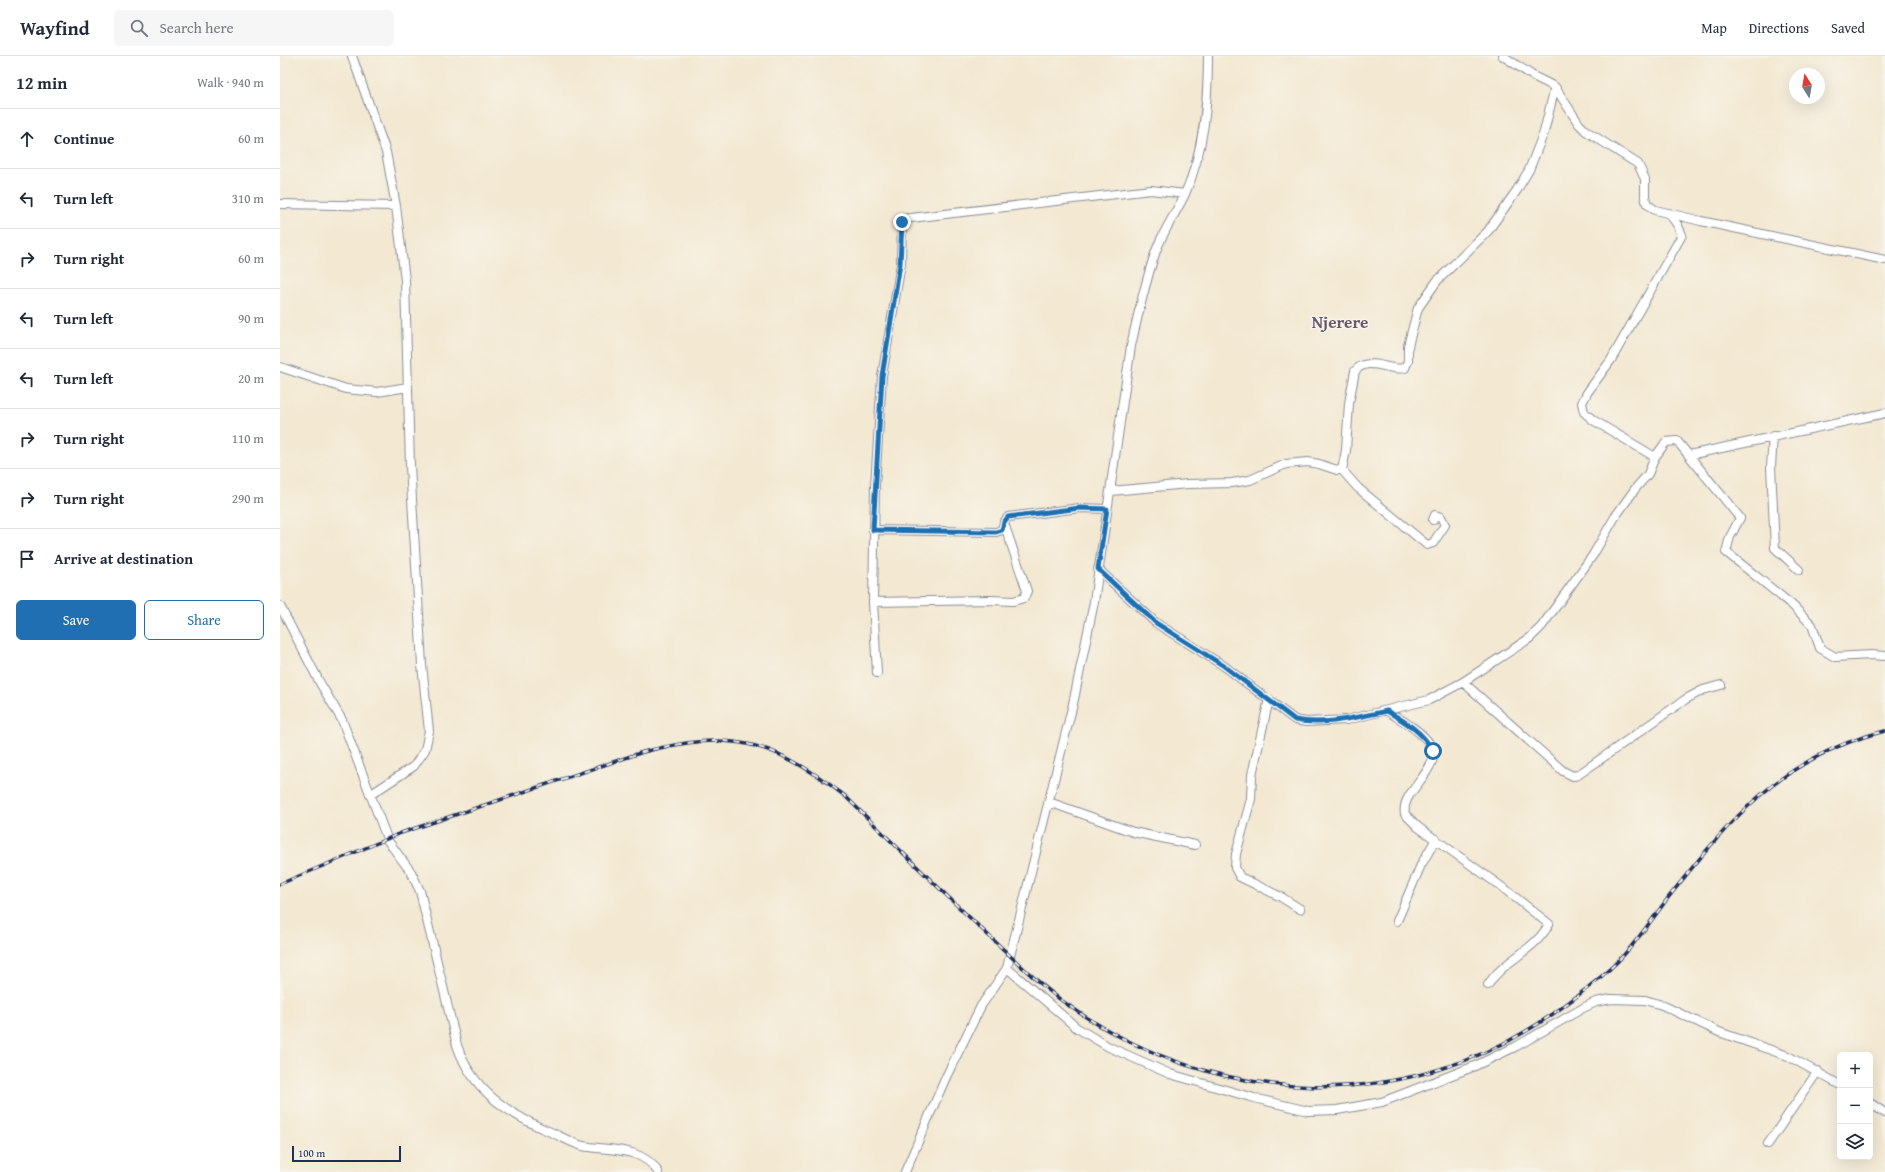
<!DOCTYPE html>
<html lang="en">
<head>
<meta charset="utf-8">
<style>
	:root { --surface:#fff; --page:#f6f6f7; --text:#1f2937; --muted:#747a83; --line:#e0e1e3; --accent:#1f6fb2 }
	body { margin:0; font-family:"Gentium Book Plus",serif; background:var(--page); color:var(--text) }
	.controls { position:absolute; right:12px; bottom:12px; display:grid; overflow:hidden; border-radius:6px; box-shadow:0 4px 16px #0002 }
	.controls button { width:36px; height:36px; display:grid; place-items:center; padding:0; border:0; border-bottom:1px solid var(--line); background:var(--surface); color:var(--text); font:20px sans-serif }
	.compass { position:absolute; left:1509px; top:12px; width:36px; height:36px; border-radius:50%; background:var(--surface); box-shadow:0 4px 16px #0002; rotate:349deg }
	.scale { position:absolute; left:12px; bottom:10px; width:109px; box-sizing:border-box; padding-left:4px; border:2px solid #1b2f5e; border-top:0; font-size:11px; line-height:14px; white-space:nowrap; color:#1b2f5e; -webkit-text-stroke:3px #f7f3e8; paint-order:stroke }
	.stop { position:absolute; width:12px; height:12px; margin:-9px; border:3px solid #1f6fb2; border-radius:50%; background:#fff }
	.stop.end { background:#1f6fb2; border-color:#fff; box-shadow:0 1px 4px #0008 }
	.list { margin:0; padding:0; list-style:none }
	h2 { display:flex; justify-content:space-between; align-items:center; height:52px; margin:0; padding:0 16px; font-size:17px }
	h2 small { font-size:13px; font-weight:400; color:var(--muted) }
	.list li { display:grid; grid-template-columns:26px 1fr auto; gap:12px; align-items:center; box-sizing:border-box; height:60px; padding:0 16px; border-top:1px solid var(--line) }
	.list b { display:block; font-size:15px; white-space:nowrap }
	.list em { font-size:13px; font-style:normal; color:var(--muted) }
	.actions { display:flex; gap:8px; padding:12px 16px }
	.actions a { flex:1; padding:9px 0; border:1px solid var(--accent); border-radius:6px; text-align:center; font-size:14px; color:var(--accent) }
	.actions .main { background:var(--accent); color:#fff }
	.icon { flex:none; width:22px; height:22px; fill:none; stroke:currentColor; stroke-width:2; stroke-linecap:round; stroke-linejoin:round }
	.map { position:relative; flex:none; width:1605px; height:1116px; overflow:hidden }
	header { display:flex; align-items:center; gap:24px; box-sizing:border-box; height:56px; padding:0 20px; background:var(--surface); border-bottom:1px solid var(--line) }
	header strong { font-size:19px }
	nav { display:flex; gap:22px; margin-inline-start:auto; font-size:14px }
	.search { width:280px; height:36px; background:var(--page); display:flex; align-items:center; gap:10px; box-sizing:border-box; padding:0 14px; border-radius:6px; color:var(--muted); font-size:15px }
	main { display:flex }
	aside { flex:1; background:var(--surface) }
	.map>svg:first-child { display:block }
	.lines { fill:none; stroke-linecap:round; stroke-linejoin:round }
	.street-casing { stroke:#878c98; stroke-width:10 }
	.street { stroke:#fff; stroke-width:8 }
	.rail-casing { stroke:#1b2f5e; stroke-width:3.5 }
	.rail { stroke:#f7f3e8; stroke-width:2; stroke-dasharray:6; stroke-linecap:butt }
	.route { stroke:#1f6fb2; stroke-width:5 }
	.labels { text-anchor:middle; stroke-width:3.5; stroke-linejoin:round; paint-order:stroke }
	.quarter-label { font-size:17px; font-weight:bold; fill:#68596d; stroke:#f7f3e8 }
</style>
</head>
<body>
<header>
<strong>Wayfind</strong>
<div class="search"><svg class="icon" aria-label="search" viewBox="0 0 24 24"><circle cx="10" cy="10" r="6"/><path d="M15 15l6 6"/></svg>Search here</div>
<nav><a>Map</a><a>Directions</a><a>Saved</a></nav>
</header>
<main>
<aside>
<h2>12 min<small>Walk · 940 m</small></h2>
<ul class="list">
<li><svg class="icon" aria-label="ahead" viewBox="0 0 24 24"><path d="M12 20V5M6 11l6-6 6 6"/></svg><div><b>Continue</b></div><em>60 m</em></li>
<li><svg class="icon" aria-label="left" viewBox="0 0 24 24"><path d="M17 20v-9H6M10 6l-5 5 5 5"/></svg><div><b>Turn left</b></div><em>310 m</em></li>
<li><svg class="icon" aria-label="right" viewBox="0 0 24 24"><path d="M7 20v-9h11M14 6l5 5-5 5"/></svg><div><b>Turn right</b></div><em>60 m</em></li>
<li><svg class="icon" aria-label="left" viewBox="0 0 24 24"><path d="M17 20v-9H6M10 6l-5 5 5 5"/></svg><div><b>Turn left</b></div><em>90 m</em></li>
<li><svg class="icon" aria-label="left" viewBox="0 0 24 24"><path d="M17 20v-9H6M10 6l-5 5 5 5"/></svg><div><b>Turn left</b></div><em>20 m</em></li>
<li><svg class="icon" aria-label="right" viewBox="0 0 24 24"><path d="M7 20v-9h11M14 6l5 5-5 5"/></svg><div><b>Turn right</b></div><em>110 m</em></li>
<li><svg class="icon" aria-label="right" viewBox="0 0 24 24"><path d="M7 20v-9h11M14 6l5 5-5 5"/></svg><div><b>Turn right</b></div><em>290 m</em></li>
<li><svg class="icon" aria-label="arrive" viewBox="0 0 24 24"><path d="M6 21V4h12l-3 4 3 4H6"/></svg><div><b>Arrive at destination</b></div></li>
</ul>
<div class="actions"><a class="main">Save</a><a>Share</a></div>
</aside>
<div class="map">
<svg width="1605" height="1116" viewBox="0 0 1605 1116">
	<rect width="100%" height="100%" fill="#f7f3e8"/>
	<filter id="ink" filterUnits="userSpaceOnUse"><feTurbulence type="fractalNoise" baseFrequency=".025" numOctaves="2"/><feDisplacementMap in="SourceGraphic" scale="8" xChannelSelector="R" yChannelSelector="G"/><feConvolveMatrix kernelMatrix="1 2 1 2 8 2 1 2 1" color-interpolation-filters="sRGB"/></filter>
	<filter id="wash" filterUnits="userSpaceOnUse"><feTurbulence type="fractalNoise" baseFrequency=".012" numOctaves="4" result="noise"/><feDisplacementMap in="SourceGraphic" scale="16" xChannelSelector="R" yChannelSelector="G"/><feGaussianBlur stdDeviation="0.9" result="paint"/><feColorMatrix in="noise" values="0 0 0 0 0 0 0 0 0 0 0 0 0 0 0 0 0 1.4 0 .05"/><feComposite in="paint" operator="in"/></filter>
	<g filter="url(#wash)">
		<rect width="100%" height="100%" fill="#f3e8d1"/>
	</g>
	<g filter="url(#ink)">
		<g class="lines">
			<g class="street-casing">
				<path id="street" d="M72,0l34,96 10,54 9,74 5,186 12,199 7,66 -4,19 -11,16 -44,29
					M928,0c0,46 -4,95 -23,138 -9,19 -22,37 -29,57 -11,31 -18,63 -25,95l-37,256 -21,102 -66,264 70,60 32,19 61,27 84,24 54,13 29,-1 45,-8 93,-36 42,-20 68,-39 11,-5 15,-3 34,1 17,5 57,27 69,24 52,29
					M1275,31l24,37 7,7 52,33 7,15v18l2,7 8,6 46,11 184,39
					M0,148l116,2
					M1389,157l9,13 4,9 -71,125 -24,33 -5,10 2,9 9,8 62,37 11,-15 11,-1 63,77 -10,19 -4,15 66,53 20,20 8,23 15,9 36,-2 14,1
					M0,311l66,22 31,3 31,-5
					M1493,380l-2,31 4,81 24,22
					M1409,399l196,-42
					M1062,414l4,-20 3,-47 6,-32c14,-16 34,1 50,-3l3,-7v-15l10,-38 19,-27 51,-50 29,-41 12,-20 15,-38 11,-45 -22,-11 -30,-20
					M1062,414l16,18 69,57 6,-2 12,-18 -4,-8 -6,-2 -2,5
					M831,435l77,-7 44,-1 18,-3 36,-16 22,-2 11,2 18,6h5
					M593,474l123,2 6,-2 2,-8 4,-5 72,-9 27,1
					M818,513l58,54 68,43 71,54 11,2 40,-2 83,-20 34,-18 67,-44 12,-12 51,-71 22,-38 20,-28 13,-15 7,-17
					M593,546l119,-2 21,1 11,-3 3,-7 -23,-68
					M0,550l40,77 22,37 46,121 23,31 9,19 37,154c15,47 55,71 98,89 9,4 19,10 28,12 26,5 59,0 75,26
					M597,617l-4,-71 2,-116 7,-110 19,-112 1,-45 249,-29 34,4
					M1183,626l100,89 10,5 5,-1 108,-76 17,-9 18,-5
					M989,643l-17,76 -1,24 -15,55 -1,14 5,9 41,20 19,12
					M1107,655c12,7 42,24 46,40 3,12 -13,29 -19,38 -6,7 -11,15 -9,25l13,13 88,63 43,34c-14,27 -46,36 -61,61
					M769,746l84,30 62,13
					M1117,865l24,-56 15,-26
					M1590,1047l15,10
					M1488,1088l50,-73
					M625,1116l41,-95 35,-71 26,-38"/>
			</g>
			<use href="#street" class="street"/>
			<g class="rail-casing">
				<path id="rail" d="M0,828l121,-51 242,-81c88,-23 131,-11 202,44 47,46 94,93 142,138 26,24 52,51 81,71 147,104 341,112 489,6 22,-16 45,-33 64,-53 17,-18 32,-40 47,-60 62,-79 115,-142 217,-167"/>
			</g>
			<use href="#rail" class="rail"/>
		</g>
	</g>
	<g class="lines" filter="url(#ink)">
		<path class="route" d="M622,166l-2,42 -18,112 -9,154 123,2 6,-2 2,-8 4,-5 72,-9 27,1 -9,60 58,54 68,43 71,54c30,6 62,-3 92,-9 17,10 36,21 46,40"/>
	</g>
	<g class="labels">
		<g class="quarter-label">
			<text x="1060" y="272">Njerere</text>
		</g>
	</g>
</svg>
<div class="controls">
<button>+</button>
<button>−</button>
<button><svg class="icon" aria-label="layers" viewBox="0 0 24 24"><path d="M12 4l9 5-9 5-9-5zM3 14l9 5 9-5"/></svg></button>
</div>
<svg class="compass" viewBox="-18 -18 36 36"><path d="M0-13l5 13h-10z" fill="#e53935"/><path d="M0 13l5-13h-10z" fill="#747a83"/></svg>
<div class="scale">100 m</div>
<div class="stop" style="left:1153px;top:695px"></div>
<div class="stop end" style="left:622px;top:166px"></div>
</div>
</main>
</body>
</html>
